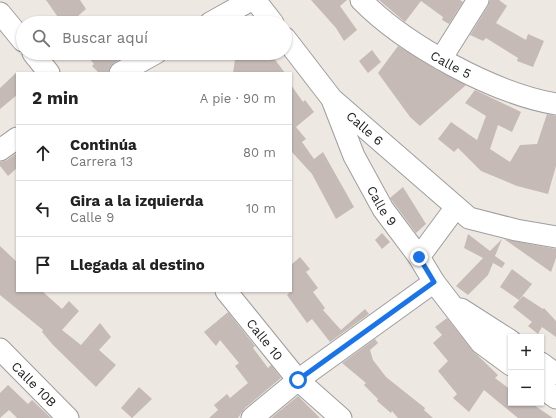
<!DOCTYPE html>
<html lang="es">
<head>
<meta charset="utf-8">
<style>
	:root { --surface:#fff; --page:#f6f6f6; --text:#222; --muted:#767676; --line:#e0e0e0 }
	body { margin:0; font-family:"Work Sans",sans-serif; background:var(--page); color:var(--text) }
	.controls { position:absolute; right:12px; bottom:12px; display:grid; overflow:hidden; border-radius:0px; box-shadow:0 1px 3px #0004 }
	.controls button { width:36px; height:36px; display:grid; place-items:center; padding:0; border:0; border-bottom:1px solid var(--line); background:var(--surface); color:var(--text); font:20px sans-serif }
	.stop { position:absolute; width:12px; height:12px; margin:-9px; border:3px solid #1a73e8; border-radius:50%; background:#fff }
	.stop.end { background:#1a73e8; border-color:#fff; box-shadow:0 1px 4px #0008 }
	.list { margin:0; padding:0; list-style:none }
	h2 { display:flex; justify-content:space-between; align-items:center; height:52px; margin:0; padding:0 16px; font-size:17px }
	h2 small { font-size:13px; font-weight:400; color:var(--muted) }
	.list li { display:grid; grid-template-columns:26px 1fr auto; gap:12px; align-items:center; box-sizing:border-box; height:56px; padding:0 16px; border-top:1px solid var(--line) }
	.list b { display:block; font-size:15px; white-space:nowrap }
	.list p { margin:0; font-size:13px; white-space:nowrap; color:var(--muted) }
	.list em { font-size:13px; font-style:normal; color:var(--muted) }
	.icon { flex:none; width:22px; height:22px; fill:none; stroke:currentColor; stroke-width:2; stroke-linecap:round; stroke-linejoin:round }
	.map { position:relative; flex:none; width:556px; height:418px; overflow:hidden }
	.search { position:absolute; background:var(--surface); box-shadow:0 1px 3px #0004; left:16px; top:16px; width:276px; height:44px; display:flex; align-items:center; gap:10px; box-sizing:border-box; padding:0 14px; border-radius:22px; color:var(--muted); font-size:15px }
	.panel { position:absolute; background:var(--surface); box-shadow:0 1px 3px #0004; left:16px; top:72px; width:276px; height:220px; border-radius:0px }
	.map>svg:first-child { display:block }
	.building { fill:#c5bab6 }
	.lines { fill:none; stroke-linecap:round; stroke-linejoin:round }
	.minor-casing { stroke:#9e9e9e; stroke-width:23 }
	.minor { stroke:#fff; stroke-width:21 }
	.route { stroke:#1a73e8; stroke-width:5 }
	.labels { text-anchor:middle; stroke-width:3.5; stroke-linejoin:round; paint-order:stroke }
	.street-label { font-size:13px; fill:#1d1d1d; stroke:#fff }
</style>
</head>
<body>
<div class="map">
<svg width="556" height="418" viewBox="0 0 556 418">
	<rect width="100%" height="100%" fill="#eee8e3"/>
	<path class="building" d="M46,0h34l6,9 -16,14h-8z
		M311,0h36l-7,6 17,24 -13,11 -8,-13z
		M379,0h81l3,2 -14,22 -7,-4 1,-3 -22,-16 -16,21z
		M490,0h9l8,6 -11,17 30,17 2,-6 16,7 -11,26 -16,-6 1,-3 -32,-20 -3,3 -13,-6 18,-29z
		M398,46l37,23 31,16 -46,41 -10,-9 -32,-44z
		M372,50l9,12 -13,11 -9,-12z
		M85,53h46l-17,10 -4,4 -2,6h-9l-7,-7 2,-2z
		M236,53h34l15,20h-52z
		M17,72v23l-17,14v-21z
		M291,85l12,17 2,-2 9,12 -18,15 10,12 -4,3 12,17 9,-7 31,55 -18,12 -24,-45 -21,-23z
		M475,90l46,22 -9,20 -14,-7 -8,24 20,13 10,-17 17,-1 10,-30 9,2v50l-8,28 -31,-8 -36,-15 -23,-23 -4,4 -16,-13 13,-17 26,18 9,-24 -21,-13z
		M17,153v15l-9,8 -8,-10v-4l7,-2z
		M403,187l23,37 -10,9 -26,-35z
		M382,233l8,9 -8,7 -7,-9z
		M468,234l22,17 12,-12 -7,17 10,7 -3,5 -9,-5 -5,12 -20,20 -12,-9 27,-28 -19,-10z
		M504,239l52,10v9l-5,14z
		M0,246l17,16v29h25l20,18 7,-8 10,10 -17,19 19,15 19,-22 11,14 -12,13 17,15 -20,22 -43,-42 -11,-13 1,-2 -43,-35z
		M300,257l10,12 -4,3 12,16 -5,4 12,16 -2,2 18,20 24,-21 4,5 -39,28 -18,-23 -5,4 -20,-28 4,-4v-26z
		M512,269l20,15 -13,16 -19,-13z
		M523,296l20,13 1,-1 12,13v16l-14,-10 -4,7 -10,-8 4,-4 -19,-15z
		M228,312l27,34 -2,2 15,20 3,-3 10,13 -37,31 -6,9h-29l9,-8 -4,-5 13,-11 3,4 18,-15 -13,-17 4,-3 -19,-23 -4,6 -12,-14z
		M447,318l25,32 26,25 -3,3 16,12v13h20l22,15h-35l-34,-28 -15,22 -16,-14 4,-4 -19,-23 10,-10 -15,-18 9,-8 -7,-8z
		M375,339l3,4 -8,7 3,10 13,17 39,31 -1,2 9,8h-35l-6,-7 -1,2 -14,-12 1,-2 -14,-14 2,-2 -24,-20z
		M8,385l20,19 4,-4 19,18h-34l-8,-8 -9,8v-25z
		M139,387l13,12 -20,19 -11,-10z
		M298,396l22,22h-49z"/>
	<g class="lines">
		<g class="minor-casing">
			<g id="minor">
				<path d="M255,0l18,23"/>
				<path id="s1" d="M361,0c44,45 132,93 195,104"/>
				<path d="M0,13l23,28"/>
				<path d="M210,23l41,-23"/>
				<path id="s2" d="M285,38l47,61 137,119 47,12 40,7"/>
				<path d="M33,53l16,20"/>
				<path d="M441,59l37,-59"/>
				<path d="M120,73l36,-20"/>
				<path id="s3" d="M333,102l21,54 29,53 36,48 15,25 47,61 30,22"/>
				<path d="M0,150l17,-12"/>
				<path d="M419,257l37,-50"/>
				<path id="s4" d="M226,291l72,89 43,38"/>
				<path d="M461,309l50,32"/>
				<path id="s5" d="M0,349l68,69"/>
				<path d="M541,363l15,11"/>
				<path d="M541,387l15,11"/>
				<path d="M252,418l46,-38 136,-98"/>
			</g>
		</g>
		<use href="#minor" class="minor"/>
	</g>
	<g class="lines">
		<path class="route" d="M298,380l136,-98 -15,-25"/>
	</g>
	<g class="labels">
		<g class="street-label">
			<text dy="5" stroke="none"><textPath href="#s1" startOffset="111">Calle 5</textPath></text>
			<text dy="5" stroke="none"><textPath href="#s2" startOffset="121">Calle 6</textPath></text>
			<text dy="5" stroke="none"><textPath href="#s3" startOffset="115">Calle 9</textPath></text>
			<text dy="5" stroke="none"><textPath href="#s4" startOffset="62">Calle 10</textPath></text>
			<text dy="5" stroke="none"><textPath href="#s5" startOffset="49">Calle 10B</textPath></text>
		</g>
	</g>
</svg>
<div class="controls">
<button>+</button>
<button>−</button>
</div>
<div class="stop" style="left:298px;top:380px"></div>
<div class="stop end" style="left:419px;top:257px"></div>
<div class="search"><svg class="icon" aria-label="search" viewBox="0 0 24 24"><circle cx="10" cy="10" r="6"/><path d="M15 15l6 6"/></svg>Buscar aquí</div>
<section class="panel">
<h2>2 min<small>A pie · 90 m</small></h2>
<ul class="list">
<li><svg class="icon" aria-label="ahead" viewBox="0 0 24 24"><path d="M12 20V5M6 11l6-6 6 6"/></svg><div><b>Continúa</b><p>Carrera 13</p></div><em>80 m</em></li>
<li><svg class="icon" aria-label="left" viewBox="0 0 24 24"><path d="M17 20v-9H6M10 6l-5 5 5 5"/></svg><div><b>Gira a la izquierda</b><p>Calle 9</p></div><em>10 m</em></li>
<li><svg class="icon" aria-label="arrive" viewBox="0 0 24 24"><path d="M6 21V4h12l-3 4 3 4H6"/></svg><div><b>Llegada al destino</b></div></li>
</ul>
</section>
</div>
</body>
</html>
